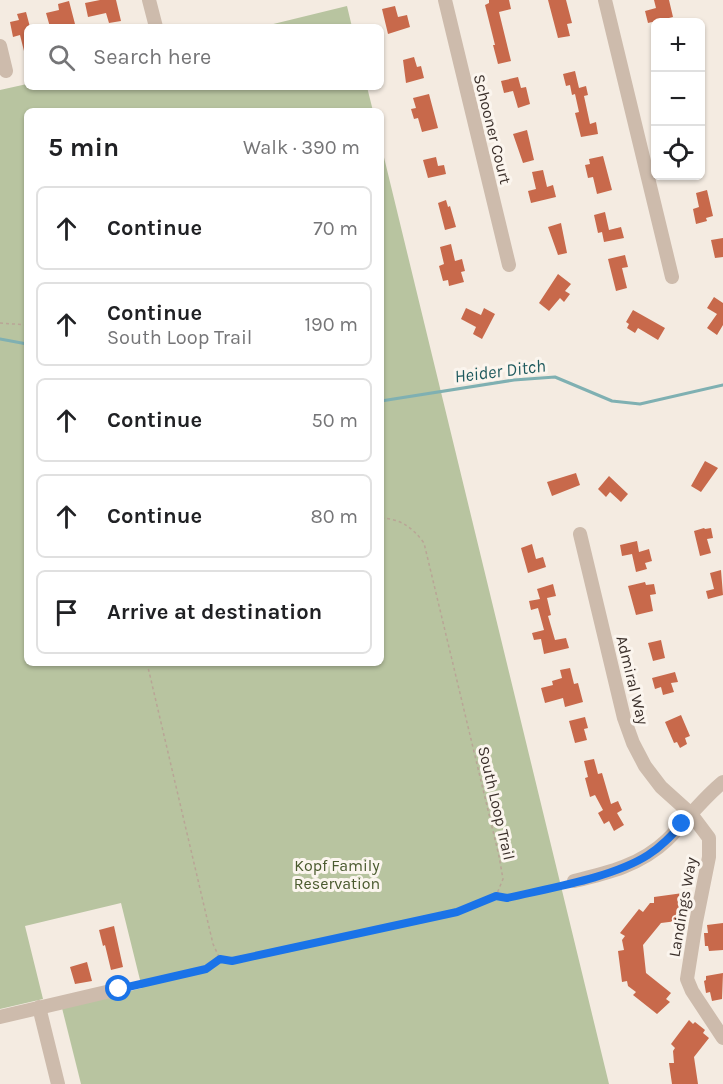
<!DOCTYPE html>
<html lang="en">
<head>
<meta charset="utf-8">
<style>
	:root { --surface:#fff; --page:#f6f6f6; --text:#202124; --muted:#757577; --line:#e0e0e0 }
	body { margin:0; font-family:Karla,sans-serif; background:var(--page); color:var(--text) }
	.controls { position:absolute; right:18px; top:18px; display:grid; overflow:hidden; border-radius:9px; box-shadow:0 2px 4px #0004 }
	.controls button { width:54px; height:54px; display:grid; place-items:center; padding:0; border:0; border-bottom:2px solid var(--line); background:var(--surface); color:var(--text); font:30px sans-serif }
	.stop { position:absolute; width:18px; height:18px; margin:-14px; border:4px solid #1a73e8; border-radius:50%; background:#fff }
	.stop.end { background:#1a73e8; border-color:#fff; box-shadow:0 2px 6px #0008 }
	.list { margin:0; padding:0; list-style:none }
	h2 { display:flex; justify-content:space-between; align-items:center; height:78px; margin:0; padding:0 24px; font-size:26px }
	h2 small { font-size:20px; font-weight:400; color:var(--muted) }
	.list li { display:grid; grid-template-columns:39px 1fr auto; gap:18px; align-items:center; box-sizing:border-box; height:84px; margin:0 12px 12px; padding:0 12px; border:2px solid var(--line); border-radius:9px }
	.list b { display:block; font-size:22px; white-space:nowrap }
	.list p { margin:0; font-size:20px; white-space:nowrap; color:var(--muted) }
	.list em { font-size:20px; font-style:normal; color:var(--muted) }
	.icon { flex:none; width:33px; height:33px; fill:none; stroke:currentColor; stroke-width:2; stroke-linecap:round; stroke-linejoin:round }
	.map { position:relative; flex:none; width:723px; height:1084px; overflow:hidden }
	.search { position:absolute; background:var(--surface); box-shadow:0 2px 4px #0004; left:24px; top:24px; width:360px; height:66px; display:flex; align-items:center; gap:15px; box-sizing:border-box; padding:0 21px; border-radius:9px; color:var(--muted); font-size:22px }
	.panel { position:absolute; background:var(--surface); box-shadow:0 2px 4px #0004; left:24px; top:108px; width:360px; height:558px; border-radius:9px }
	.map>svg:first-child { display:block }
	.green { fill:#b8c4a0 }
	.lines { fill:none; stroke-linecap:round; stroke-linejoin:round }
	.stream { stroke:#7fb0b2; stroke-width:3 }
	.building { fill:#c8694b }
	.path { stroke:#b9a596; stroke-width:1.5; stroke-dasharray:3 3; stroke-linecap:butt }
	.minor { stroke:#cdbbac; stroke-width:14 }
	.route { stroke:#1a73e8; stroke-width:8 }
	.labels { text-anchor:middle; stroke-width:6; stroke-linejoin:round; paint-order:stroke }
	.street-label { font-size:16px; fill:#3b302b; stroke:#fbf5ee }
	.park-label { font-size:16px; fill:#4a5a2e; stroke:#fbf5ee }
	.water-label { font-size:18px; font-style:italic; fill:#1f5a5e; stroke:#fbf5ee }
</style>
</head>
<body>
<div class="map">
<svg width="723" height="1084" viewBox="0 0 723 1084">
	<rect width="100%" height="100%" fill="#f4ebe1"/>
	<path class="green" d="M347,6l5,21h-91z
		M27,84v3h340l6,24h-346v552h354v-518l228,939h-528l-19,-76 80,-20 -21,-85 -96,23 18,73 -43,10v-919z"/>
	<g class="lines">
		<path class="stream" d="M0,339l27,5
			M381,401l133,-21 41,-3 57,24 28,3 83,-19"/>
	</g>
	<path class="building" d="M100,0h16l5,21 -12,2 -3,-10 -18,4 -3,-14z
		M489,0h20l2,9 -12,3 12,49 -13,3 -5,-19h2l-10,-40 4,-2z
		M548,0h18l6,23 -5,1 3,12 -12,2z
		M654,0h15l4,17 -25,6 -3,-12 11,-3z
		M69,1l6,23 -12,3h-13l-4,-14 13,-3 -1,-6z
		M395,6l3,11 9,-2 3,12 -22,7 -6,-25z
		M26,12l4,15h-3v23l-3,1 -4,-16 -7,2 -3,-15 9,-2 -2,-6z
		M414,57l3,10 4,-1 3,12 -18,5 -3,-23z
		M575,71l4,17 7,-2 2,9 -4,1 6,28 6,-2 2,12 -17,3 -6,-24 4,-1 -4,-18 -3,1 -2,-10 -4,1 -3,-12z
		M518,77l3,11 5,-1 4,17 -12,4 -5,-17 -9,2 -3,-12z
		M429,94l9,34 -16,4 -4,-14 -4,1 -3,-10 5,-1 -3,-10z
		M527,130l7,30 -11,3 -10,-29z
		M603,156l9,34 -15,4 -4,-17 -5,1 -3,-13 5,-1 -1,-5z
		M436,157l2,9 6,-1 2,9 -18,4 -5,-18z
		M543,170l4,17 6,-2 3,12 -25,6 -3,-12 8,-2 -4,-17z
		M707,190l6,26 -7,2 1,3 -11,3 -3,-15 6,-2 -3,-14z
		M446,200l2,7 2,-1 6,21 -11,3 -7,-27z
		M605,212l4,18 12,-3 3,11 -20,4 -2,-10 -4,1 -4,-18z
		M561,223l6,30 -9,2 -10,-28z
		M723,238v19l-8,1 -4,-18z
		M451,244l4,17 7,-2 3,12 -4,1 3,10 -15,4 -1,-6 -5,1 -4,-15 5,-2 -4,-17z
		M625,255l3,12 -6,1 5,20 -11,3 -8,-32z
		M558,274l13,10 -6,7 5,3 -6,8 -4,-4 -11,13 -10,-8z
		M714,297l9,6v22l-6,10 -10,-7 10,-14 -10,-6z
		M466,308l15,7 3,-7 11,6 -13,25 -9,-5 3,-7 -15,-8z
		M633,310l32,18 -7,12 -20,-12 -3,5 -8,-5 2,-4 -3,-2z
		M705,461l13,7 -17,24 -10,-6z
		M576,473l4,12 -28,11 -5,-14z
		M609,476l19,18 -7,8 -11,-10 -4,5 -8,-8z
		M704,528l1,1 6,-1 2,10 -6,1 4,14 -11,3 -6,-25z
		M637,541l2,11 10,-3 3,12 -7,2 2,6 -11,3 -4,-18 -10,2 -2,-11z
		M532,544l4,15 7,-2 3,10 -18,6 -7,-25z
		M721,570l2,25 -15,4 -2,-8 8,-2 -4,-16z
		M645,582l1,3 8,-1 2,10 -6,1 3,16 -17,4 -8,-29z
		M553,584l3,12 -9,2 4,17 -3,1 7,24 11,-2 3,10 -25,6 -3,-15 -7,1 -2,-7 12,-3 -6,-22 -7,2 -2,-9 11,-2 -3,-10z
		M661,640l4,18 -12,3 -5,-18z
		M570,668l4,16 4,-1 5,19 -18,5 -2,-9 -18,5 -4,-15 12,-3 -1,-4 10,-3 -2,-8z
		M675,672l3,10 -7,1 3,9 -11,3 -2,-8 -6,2 -3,-11z
		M681,715l9,21 -5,2 2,6 -7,4 -3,-6 -3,1 -9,-21z
		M585,717l3,11 -4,1 3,11 -12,3 -6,-22z
		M594,759l4,15 4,-1 9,31 7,-3 4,9 -5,3 7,12 -10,6 -5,-10 -5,3 -6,-11 5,-3 -8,-15 -5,2 -5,-19 3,-1 -4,-16z
		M683,893l1,6h3l1,13h-4l1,8 -24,3 -18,22 3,28 25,20 -5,6 4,3 -13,12 -24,-19 3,-3 -8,-6 -1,-5 -5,1 -4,-31 6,-1 -2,-10 3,-4 -5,-3 19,-24 4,3 7,-9h4v-6z
		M723,923v27l-14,1 -1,-5h-3l-1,-13h4l-1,-8z
		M114,926l9,41 -12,3 -6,-25 -2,1 -4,-16z
		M87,962l5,19 -17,3 -5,-17z
		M723,973l-1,26 -10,2 -2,-9 -4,1 -2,-12 2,-1v-4z
		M689,1020l4,4 2,-2 10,8 -2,3 6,5 -15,19 4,27h-26l-3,-21h5l-1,-12 2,-3 -4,-4z"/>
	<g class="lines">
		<path class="path" d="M0,323l27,2
			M147,663l66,281 7,15 12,2 225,-49 39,-16 7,-17 -4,-23 -75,-313c-12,-16 -23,-24 -43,-25
			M496,896l11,2 54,-13
			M131,986l75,-17 14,-10"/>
		<path class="minor" d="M149,0l7,27
			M445,0l64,265
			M605,0l67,277
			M0,46l6,25
			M580,534l44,184 9,25 12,23 16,21 30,27 18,24v19l-13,65 -9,57 5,12 31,47
			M574,881c34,-8 67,-16 93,-41 19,-19 35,-41 56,-58
			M39,1007l19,77
			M0,1017l119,-28"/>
	</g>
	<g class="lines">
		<path class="route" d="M119,989l87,-20 14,-10 12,2 225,-49 39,-16 11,2c42,-10 105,-20 141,-43 13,-8 23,-19 34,-31"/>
	</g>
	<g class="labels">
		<g class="street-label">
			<text transform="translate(493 129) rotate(76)" y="6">Schooner Court</text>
			<text transform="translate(633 680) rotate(76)" y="6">Admiral Way</text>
			<text transform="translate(497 803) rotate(77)" y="6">South Loop Trail</text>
			<text transform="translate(682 907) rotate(-80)" y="6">Landings Way</text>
		</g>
		<g class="park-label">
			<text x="337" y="871">Kopf Family<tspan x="337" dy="18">Reservation</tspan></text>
		</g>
		<g class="water-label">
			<text transform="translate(500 371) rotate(-7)" y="6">Heider Ditch</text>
		</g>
	</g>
</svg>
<div class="controls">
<button>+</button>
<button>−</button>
<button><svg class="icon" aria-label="locate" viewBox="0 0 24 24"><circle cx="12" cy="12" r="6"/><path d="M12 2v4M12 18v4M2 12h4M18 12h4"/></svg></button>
</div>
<div class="stop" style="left:119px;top:989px"></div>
<div class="stop end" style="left:682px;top:824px"></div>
<div class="search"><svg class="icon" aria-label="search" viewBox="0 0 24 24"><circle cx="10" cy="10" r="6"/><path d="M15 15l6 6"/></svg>Search here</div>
<section class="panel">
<h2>5 min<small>Walk · 390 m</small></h2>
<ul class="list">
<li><svg class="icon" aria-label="ahead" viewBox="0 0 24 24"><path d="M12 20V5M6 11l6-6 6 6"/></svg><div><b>Continue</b></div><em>70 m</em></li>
<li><svg class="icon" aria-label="ahead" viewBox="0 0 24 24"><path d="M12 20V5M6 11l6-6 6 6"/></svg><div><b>Continue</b><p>South Loop Trail</p></div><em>190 m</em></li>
<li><svg class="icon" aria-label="ahead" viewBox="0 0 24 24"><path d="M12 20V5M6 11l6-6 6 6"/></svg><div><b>Continue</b></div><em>50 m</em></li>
<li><svg class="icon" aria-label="ahead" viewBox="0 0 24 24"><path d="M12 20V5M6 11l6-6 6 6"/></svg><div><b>Continue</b></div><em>80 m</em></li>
<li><svg class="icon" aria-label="arrive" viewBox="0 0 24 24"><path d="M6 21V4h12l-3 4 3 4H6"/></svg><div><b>Arrive at destination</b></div></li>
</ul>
</section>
</div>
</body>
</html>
